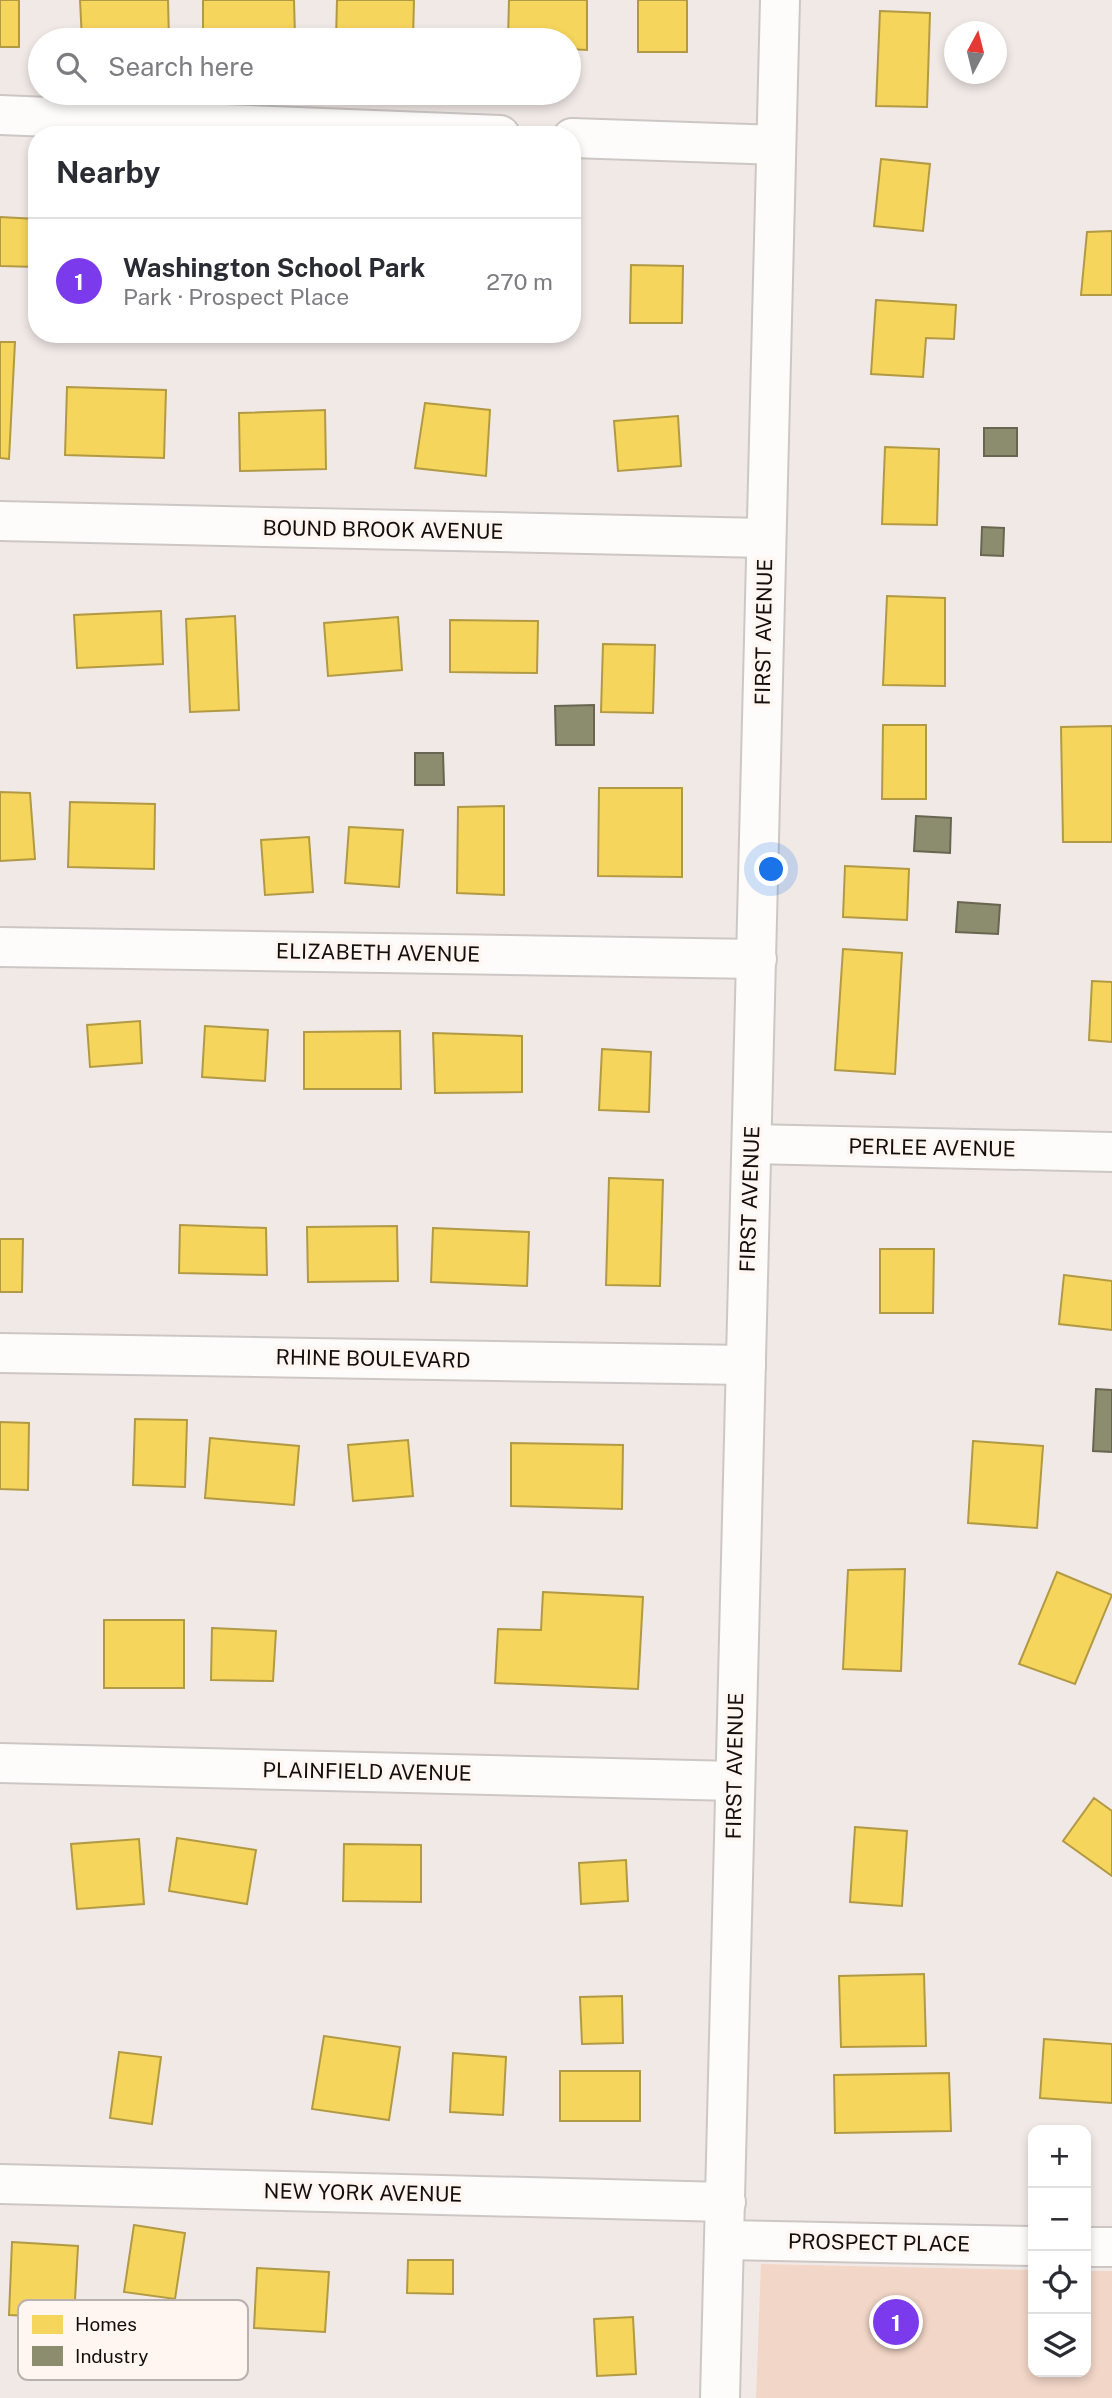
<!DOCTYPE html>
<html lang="en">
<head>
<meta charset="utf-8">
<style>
	:root { --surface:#fff; --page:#f2f2f3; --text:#2b2b33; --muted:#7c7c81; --line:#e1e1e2; --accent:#7c3aed }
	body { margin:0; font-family:"Public Sans",sans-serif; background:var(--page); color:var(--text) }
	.controls { position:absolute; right:21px; bottom:21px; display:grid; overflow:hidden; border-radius:14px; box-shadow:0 4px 10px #0003 }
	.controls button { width:63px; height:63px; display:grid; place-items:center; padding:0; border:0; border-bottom:2px solid var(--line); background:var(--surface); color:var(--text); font:35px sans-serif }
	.compass { position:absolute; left:944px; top:21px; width:63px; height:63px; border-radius:50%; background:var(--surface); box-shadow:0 4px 10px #0003; rotate:7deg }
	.you { position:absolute; left:772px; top:870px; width:24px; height:24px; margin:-18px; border:5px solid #fff; border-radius:50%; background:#1a73e8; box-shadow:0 0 0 10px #1a73e833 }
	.badge { display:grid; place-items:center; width:46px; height:46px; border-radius:50%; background:var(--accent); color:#fff; font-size:23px; font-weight:700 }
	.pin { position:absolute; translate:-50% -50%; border:4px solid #fff; box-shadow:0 2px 7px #0006 }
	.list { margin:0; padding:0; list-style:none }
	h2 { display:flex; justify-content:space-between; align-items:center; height:91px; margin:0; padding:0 28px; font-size:30px }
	h2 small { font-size:23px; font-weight:400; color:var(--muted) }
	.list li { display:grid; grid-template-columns:46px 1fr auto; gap:21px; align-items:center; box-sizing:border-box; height:126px; padding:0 28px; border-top:2px solid var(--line) }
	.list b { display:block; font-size:26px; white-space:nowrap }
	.list p { margin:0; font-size:23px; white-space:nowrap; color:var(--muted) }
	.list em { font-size:23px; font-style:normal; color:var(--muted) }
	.icon { flex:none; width:38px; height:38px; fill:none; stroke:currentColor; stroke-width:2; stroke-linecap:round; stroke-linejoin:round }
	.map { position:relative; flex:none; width:1112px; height:2398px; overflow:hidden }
	.search { position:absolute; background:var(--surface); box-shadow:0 4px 10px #0003; left:28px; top:28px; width:553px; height:77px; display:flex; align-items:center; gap:18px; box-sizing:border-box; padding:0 24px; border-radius:38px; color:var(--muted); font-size:26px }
	.panel { position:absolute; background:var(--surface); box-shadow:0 4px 10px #0003; left:28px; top:126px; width:553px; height:217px; border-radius:28px }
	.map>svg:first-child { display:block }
	.green { fill:#f2d6c7 }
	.homes { fill:#f6d55c; stroke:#b29a44; stroke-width:2 }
	.industry { fill:#8c8c6e; stroke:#686651; stroke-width:2 }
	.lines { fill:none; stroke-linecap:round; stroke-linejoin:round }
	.minor-casing { stroke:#cdc7c4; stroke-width:42 }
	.tertiary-casing { stroke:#cdc7c4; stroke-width:42 }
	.minor { stroke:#fdfcfb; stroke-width:38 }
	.tertiary { stroke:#fdfcfb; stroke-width:38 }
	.labels { text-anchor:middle; stroke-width:7; stroke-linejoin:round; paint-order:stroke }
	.street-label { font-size:21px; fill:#140f0d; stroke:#fff6f2 }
	.key { fill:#fff6f2; stroke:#b8b1ad; stroke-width:2 }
	.key-label { font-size:19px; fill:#140f0d }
</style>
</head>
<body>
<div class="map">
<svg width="1112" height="2398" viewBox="0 0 1112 2398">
	<rect width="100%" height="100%" fill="#f1e9e6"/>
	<path class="green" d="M761,2264l272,6v102h53v-101h26v127h-356z"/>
	<path class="homes" d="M0,0h19v47h-19z
		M80,0h88l1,40h-87z
		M203,0h91l1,37 -92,1z
		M337,0h77l-1,40h-77z
		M509,0h78v50l-18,-1v-9h-61z
		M638,0h49v52h-49z
		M880,11l50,2 -3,94 -51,-1z
		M881,159l49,5 -7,67 -49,-5z
		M0,217l37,2v48l-37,-1z
		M1112,231v64h-31l6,-63z
		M631,265l52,1 -1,57h-52z
		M876,300l80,5 -2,34 -28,-1 -3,39 -52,-3z
		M0,342h15l-6,117 -9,-1z
		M67,387l99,3 -2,68 -99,-3z
		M425,403l65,7 -4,66 -71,-8z
		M325,410l1,59 -86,2 -1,-58z
		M678,416l3,50 -63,5 -4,-50z
		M885,447l54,2 -2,76 -55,-1z
		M887,596l58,2v88l-62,-1z
		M161,611l2,53 -86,4 -3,-53z
		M235,616l4,94 -49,2 -4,-93z
		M398,617l4,53 -74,6 -4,-53z
		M450,620l88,1 -1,52 -87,-1z
		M603,644l52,1 -2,68 -52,-1z
		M883,725h43v74h-44z
		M1112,726v116h-49l-2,-115z
		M599,788h83v89l-84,-1z
		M0,792l30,1 5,66 -35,2z
		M70,802l85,2 -1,65 -86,-2z
		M504,806v89l-47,-2 1,-86z
		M349,827l54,3 -4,57 -54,-4z
		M309,837l4,55 -48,3 -4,-55z
		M845,866l64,3 -2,51 -64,-3z
		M843,949l59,4 -7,121 -60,-4z
		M1092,981l20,1v60l-23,-2z
		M140,1021l2,42 -52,4 -3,-42z
		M205,1026l63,4 -3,51 -63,-4z
		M400,1031l1,58h-97v-57z
		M433,1033l89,3v56l-87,1z
		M602,1049l49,3 -2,60 -50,-2z
		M609,1178l54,2 -3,106 -54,-1z
		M180,1225l86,3 1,47 -88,-2z
		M397,1226l1,55 -90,1 -1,-55z
		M433,1228l96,4 -2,54 -96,-4z
		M0,1239h23l-1,53h-22z
		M880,1249h54l-1,64h-53z
		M1064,1275l48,6v49l-53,-6z
		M135,1419l52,1 -2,67 -52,-2z
		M0,1422l29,1 -1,67 -28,-1z
		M210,1438l89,8 -5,59 -89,-7z
		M408,1440l5,56 -60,5 -5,-56z
		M973,1441l70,5 -6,82 -69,-5z
		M511,1443l112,2 -1,64 -111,-3z
		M905,1569l-4,102 -58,-2 5,-99z
		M1057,1572l55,23 -37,89 -56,-20z
		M543,1592l100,5 -5,92 -143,-6 3,-54 43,1z
		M104,1620h80v68h-80z
		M212,1628l64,3 -3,50 -62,-1z
		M1094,1798l18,13v65l-49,-35z
		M855,1827l52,4 -5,75 -52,-4z
		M177,1838l79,12 -9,54 -78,-13z
		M139,1839l5,65 -67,5 -6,-65z
		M344,1844l77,1v57l-78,-1z
		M626,1860l2,41 -47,3 -2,-41z
		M924,1974l2,72 -85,1 -2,-71z
		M622,1996l1,47 -41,1 -2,-47z
		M324,2036l76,11 -11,73 -77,-11z
		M1044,2039l68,5v59l-72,-5z
		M119,2052l42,5 -9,67 -42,-6z
		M453,2053l53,4 -3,58 -53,-3z
		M560,2071h80v50h-80z
		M949,2073l2,58 -116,2 -1,-58z
		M134,2225l51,8 -10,66 -51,-7z
		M12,2242l66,4 -4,72 -65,-3z
		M408,2260h45v34l-46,-1z
		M257,2268l72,4 -4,60 -71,-4z
		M633,2317l3,57 -39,2 -3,-57z"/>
	<path class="industry" d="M984,428h33v28h-33z
		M982,527l22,1 -1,28 -22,-1z
		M594,705v40h-38l-1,-39z
		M415,753h28l1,32h-29z
		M916,816l35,2 -1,35 -36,-2z
		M958,902l42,3 -2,29 -42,-2z
		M1096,1389l16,1v62l-19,-1z"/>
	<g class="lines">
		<g class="minor-casing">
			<path id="minor" d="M0,115l500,20
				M572,138l204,7
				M0,521l766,17
				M0,947l757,12
				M752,1144l360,8
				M0,1353l746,12
				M0,1763l735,18
				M0,2184l726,18
				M725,2240l308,6
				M1086,2247h26"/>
		</g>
		<g class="tertiary-casing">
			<path id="tertiary" d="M720,2398l60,-2398"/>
		</g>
		<use href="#minor" class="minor"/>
		<use href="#tertiary" class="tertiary"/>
	</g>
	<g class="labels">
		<g class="street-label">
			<text transform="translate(383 530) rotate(1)" y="7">BOUND BROOK AVENUE</text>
			<text transform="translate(764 632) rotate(-89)" y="7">FIRST AVENUE</text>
			<text transform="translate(378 953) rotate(1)" y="7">ELIZABETH AVENUE</text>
			<text transform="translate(932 1148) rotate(1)" y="7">PERLEE AVENUE</text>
			<text transform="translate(750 1199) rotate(-88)" y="7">FIRST AVENUE</text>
			<text transform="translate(373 1359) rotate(1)" y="7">RHINE BOULEVARD</text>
			<text transform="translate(735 1766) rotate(-89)" y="7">FIRST AVENUE</text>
			<text transform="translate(367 1772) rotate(1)" y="7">PLAINFIELD AVENUE</text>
			<text transform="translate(363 2193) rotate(1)" y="7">NEW YORK AVENUE</text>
			<text transform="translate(879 2243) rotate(1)" y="7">PROSPECT PLACE</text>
		</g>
	</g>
	<rect x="18" y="2300" width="230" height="80" rx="10" class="key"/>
	<rect x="32" y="2315" width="31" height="19" fill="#f6d55c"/>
	<rect x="32" y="2346" width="31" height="20" fill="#8c8c6e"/>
	<g class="key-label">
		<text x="75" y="2331">Homes</text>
		<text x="75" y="2363">Industry</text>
	</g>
</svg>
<div class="controls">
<button>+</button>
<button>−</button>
<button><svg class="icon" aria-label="locate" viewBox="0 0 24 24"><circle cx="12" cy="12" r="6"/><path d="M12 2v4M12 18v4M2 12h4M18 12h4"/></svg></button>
<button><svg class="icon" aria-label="layers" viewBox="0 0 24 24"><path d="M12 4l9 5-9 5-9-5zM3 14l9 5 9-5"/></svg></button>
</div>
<svg class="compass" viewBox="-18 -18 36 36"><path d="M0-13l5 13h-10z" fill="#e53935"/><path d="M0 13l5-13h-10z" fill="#7c7c81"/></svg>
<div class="you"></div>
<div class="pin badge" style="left:896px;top:2322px">1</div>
<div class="search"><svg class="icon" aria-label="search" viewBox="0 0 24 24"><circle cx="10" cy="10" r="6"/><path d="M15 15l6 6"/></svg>Search here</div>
<section class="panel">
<h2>Nearby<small></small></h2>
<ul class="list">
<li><span class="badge">1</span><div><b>Washington School Park</b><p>Park · Prospect Place</p></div><em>270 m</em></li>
</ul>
</section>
</div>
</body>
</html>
